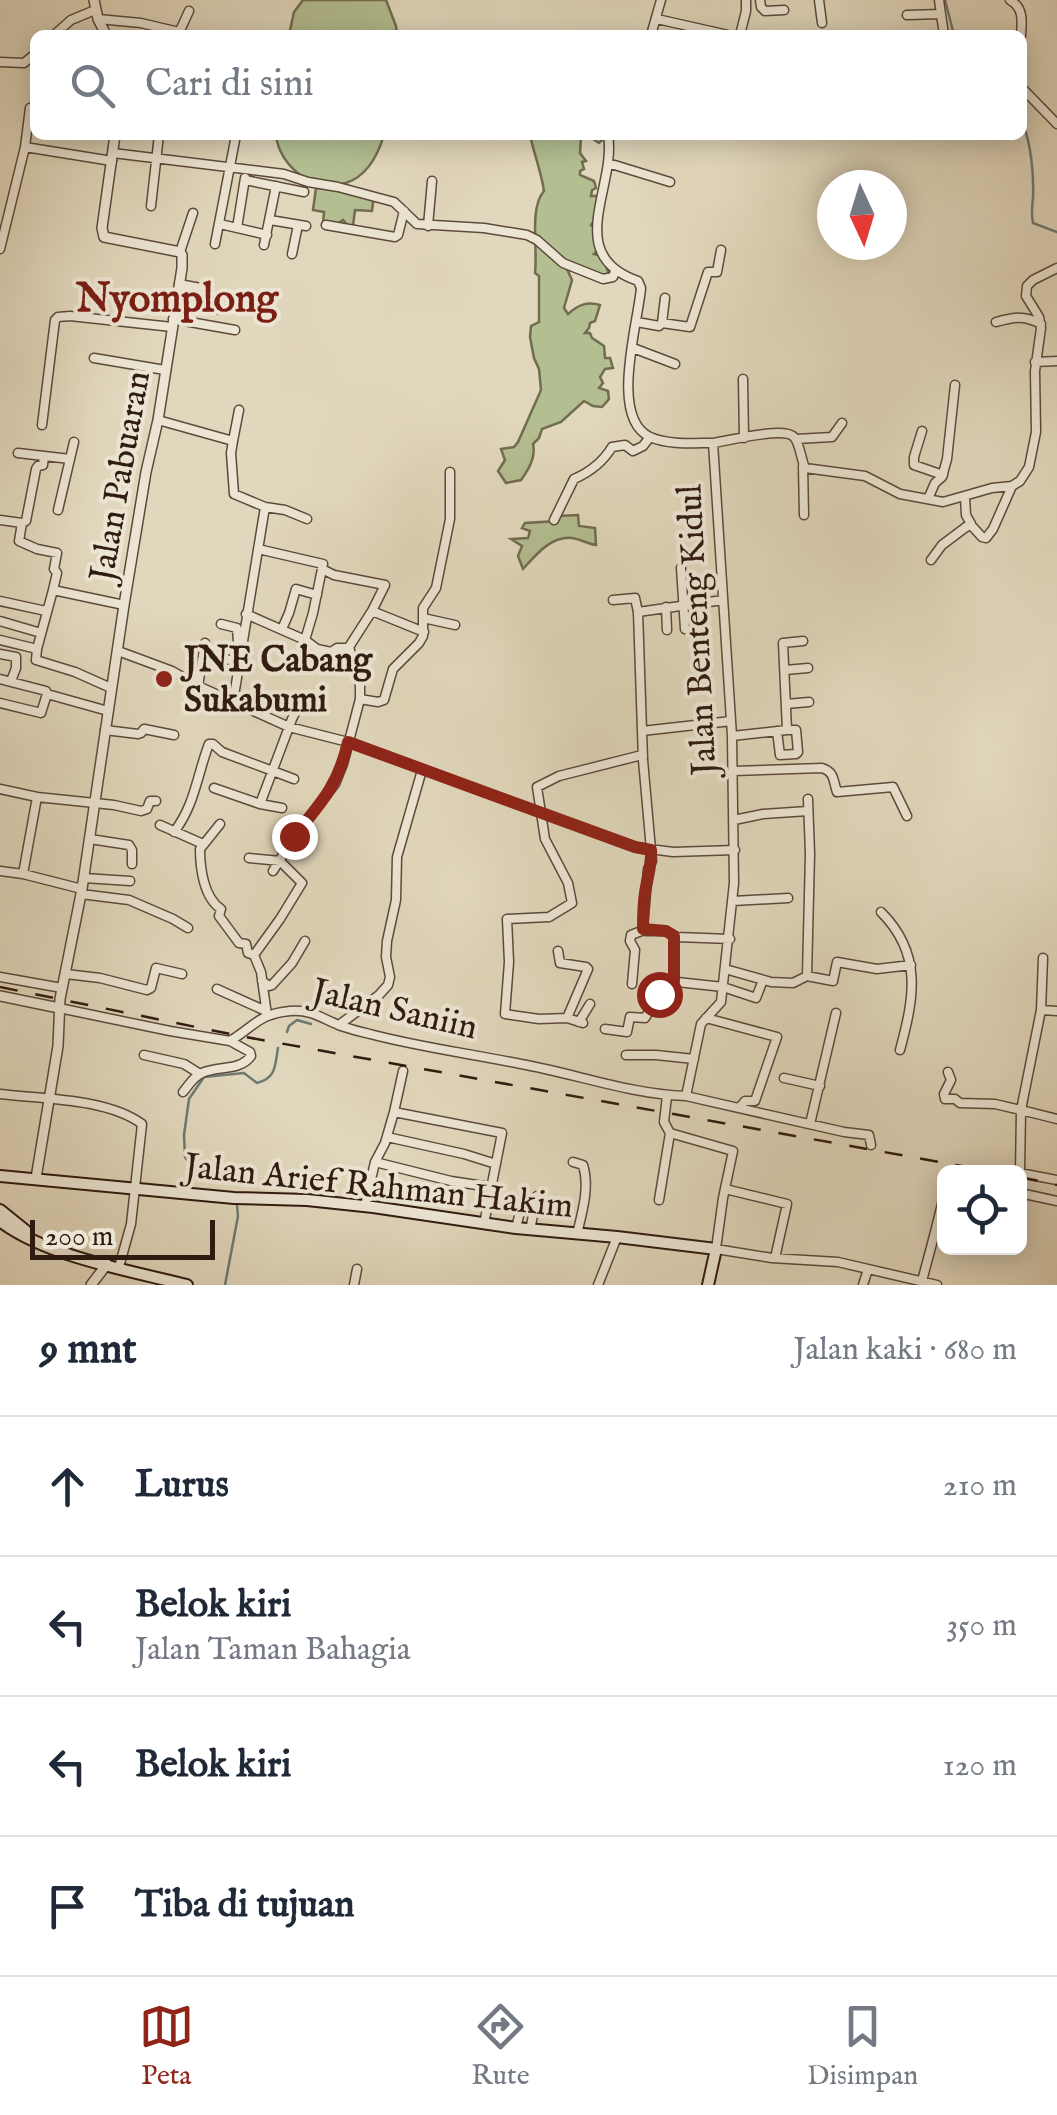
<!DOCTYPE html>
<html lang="id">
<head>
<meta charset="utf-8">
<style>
	:root { --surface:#fff; --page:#f6f6f7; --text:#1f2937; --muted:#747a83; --line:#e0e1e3; --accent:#8f2418 }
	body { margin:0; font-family:"IM FELL English",serif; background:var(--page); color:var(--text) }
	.controls { position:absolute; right:30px; bottom:30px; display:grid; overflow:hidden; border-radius:15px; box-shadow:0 5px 25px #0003 }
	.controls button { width:90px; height:90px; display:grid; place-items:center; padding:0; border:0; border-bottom:2px solid var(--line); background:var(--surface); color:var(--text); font:50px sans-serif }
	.compass { position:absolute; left:817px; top:170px; width:90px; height:90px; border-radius:50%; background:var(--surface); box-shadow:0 5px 25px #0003; rotate:176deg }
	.scale { position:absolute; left:30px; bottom:25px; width:185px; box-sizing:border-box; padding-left:10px; border:5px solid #301b10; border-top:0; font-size:28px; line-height:35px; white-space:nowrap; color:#301b10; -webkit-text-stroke:8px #ece5d3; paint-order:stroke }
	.stop { position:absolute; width:30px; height:30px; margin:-22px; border:8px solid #8f2418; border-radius:50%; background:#fff }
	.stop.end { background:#8f2418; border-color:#fff; box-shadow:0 2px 10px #0008 }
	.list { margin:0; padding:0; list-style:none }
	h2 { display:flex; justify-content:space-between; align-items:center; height:130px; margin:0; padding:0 40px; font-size:42px }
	h2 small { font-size:32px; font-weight:400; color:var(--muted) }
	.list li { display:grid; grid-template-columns:65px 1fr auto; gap:30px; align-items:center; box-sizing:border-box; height:140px; padding:0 40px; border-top:2px solid var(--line) }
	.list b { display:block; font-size:38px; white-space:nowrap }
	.list p { margin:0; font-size:32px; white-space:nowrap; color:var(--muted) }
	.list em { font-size:32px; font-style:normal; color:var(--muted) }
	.icon { flex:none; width:55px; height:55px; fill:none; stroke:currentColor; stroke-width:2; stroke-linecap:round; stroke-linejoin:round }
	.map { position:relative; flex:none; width:1057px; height:1285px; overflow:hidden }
	.search { position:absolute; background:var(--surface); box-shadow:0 5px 25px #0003; left:30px; right:30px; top:30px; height:110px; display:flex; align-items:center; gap:25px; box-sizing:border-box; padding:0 35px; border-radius:15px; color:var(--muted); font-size:38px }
	.sheet { height:690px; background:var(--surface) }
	nav { display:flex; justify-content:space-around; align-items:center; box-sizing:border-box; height:140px; border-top:2px solid var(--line); background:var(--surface); font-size:28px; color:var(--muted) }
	nav a { display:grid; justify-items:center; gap:5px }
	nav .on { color:var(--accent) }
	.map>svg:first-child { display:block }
	.green { fill:#b3be91; stroke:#726c50; stroke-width:2.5 }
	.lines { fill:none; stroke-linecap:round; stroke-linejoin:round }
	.stream { stroke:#6d7a73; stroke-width:2.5 }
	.minor-casing { stroke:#5c4a3b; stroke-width:11 }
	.tertiary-casing { stroke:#5c4a3b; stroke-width:12 }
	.secondary-casing { stroke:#301b10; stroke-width:14 }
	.minor { stroke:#ece5d3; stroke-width:8 }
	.tertiary { stroke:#ece5d3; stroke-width:9 }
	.secondary { stroke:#ece5d3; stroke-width:10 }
	.rail { stroke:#301b10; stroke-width:2.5; stroke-dasharray:18 18; stroke-linecap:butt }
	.route { stroke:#8f2418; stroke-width:12 }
	.poi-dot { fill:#8f2418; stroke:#ece5d3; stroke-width:4 }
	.labels { text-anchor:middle; stroke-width:8; stroke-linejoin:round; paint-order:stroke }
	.street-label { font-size:35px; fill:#301b10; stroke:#ece5d3 }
	.poi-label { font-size:35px; font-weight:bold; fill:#301b10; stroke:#ece5d3; text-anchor:start }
	.quarter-label { font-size:40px; font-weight:bold; fill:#7a1f14; stroke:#ece5d3 }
</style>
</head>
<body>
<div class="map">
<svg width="1057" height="1285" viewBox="0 0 1057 1285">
	<rect width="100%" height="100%" fill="#e1d7bc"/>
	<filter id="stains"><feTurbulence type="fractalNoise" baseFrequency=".002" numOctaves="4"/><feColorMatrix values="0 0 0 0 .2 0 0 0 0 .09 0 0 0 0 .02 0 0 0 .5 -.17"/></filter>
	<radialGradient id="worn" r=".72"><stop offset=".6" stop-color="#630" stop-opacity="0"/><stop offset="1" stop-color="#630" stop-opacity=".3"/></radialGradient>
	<path class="green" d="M303,0h83l10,26 1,9h-108l5,-23z
		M276,135h108c-6,20 -17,41 -38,48 -32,11 -67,-17 -70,-48z
		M530,135h71l1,5 -3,3 -12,-8 -6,3 -1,15 6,8 -4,1 2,7 -4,2v4l14,6 2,7 -4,2 -1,6h7l2,25 -7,1 -2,3 10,6 -7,9 5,9 -5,5 8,2 6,15v8l-41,-10 5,11 -8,28 4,6c10,-9 19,-13 32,-9l-5,16 -5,2 -1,5 -4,5h5l2,5 12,8 1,12h5l3,10 -8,1 -5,8 3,6 -4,5 9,3 1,8 -7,8 -9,-1 -9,-5 -23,21 -19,7 -3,9 -6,6c3,13 -4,25 -12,36l-15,3 -8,-12 7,-11 -4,-11 13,-2 4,-5 23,-52 -2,-21 -5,-11 -4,-21 1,-11 8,-4v-46l-4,-3c3,-24 -6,-65 9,-82 -3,-20 -10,-37 -14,-56z
		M316,188l58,6 -2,17 -17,-1 -2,16h-5l-5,-6 -6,4 -14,-1 1,-11 -11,-2z
		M578,515l1,11 16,2 1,17c-8,-1 -16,-6 -24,-7 -22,-2 -37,18 -49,31l-5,-13 4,-10 -11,-7 17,-1 2,-7 -8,-3 3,-5 33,-2 1,-5z"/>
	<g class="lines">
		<path class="stream" d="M945,0l9,35
			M1022,121c9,22 12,53 11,77 -1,10 -2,15 0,25l24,9
			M287,1032l2,-6 8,-6 14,4
			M202,1181l-17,-24 -1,-22 5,-36 15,-22 40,-4 13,10c20,-5 18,-19 21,-35
			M225,1285l13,-69 -1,-11"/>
		<g class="minor-casing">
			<path id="minor" d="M760,0l1,7 4,4 19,-1
				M819,0l3,23
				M1010,0c14,8 12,21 11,35
				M941,14l3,21
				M907,15l34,-1 -2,-14
				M98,19l43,4 38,9
				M657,19l71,16
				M54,35l17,-15 24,-10
				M178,35l11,-24
				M651,35l10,-35
				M740,35l6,-24v-11
				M0,62l24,1 11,-9
				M1022,88l35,36
				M25,147l5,-39
				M113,153l171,21 24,8 30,5 56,15 23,22 67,4 43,7 10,5 26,23 40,16 10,-2 2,-6
				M608,163l62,19
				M245,180l59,12
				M151,206l8,-71
				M270,220l36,6
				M220,224l47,11
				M326,225l69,12 3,-2 6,-24
				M428,226l4,-45
				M237,228l8,-50
				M215,244l21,-109
				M264,245l12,-59
				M0,249l25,-102 87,14
				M180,252l13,-39
				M292,254l6,-29
				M179,284l27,5
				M176,305l48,5
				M173,319l62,11
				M637,322l22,4 3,-3 28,4 18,-55h9l4,-22
				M996,322c18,-5 28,-7 45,2
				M662,323l3,-25
				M633,348l42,16
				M94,358l71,12
				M1035,362l22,-1
				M743,379l1,59
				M158,420l75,21 -2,12 3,41 31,13 -32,195
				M42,425l13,-105 3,-3 12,-1 102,11
				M922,431l-8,26v8l29,10
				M796,439l36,-2 10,-14
				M233,441l6,-31
				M713,443c15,-2 71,-17 81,-6 6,7 7,22 11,31l60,8 35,18 43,8 49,-14 20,-2 8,-5 9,-14 7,-35 -1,-61 6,-43 -2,-11 -13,-21 1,-10 6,-6 24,-12
				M18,453l26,3
				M803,466l1,49
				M965,497l1,18 5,9
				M928,499l7,-16 7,-6 5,-18 8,-74
				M265,507l20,3 22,9
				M58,510l16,-68
				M0,520l22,3 -3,18 18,8 20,4 -3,16 3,4 -4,17 71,15
				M554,520l20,-41c16,-7 29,-17 38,-32l13,-2 8,6 10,-5 7,-9
				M22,523l4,-2 10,-52 2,-3 5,-1 1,-9 26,3
				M258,549l65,15 -10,49 -8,27
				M931,560l11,-15 28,-21 12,13 4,1 7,-9 19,-43
				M681,568l4,61
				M322,569l12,6 51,10 -13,26 -23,36 11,38v14
				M613,600l22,-2 3,14
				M723,600l-85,12 5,148 9,101 -4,8 -5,59 3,3h20l11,6 53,2
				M0,601l46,10
				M666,607l1,23
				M372,611l52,21
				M246,614l59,26 12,9 14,3 6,-4h12
				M423,618l32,7
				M0,621l41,12
				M221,624l16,4 1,14
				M282,629l7,-16 7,-24 21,6
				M0,640l37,9 16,-59
				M37,649l-1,11 39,12 36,16
				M118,651l54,20 26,15 91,41 59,15 287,105 38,5 62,-2
				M0,654l16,3v11l-5,13
				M212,655l25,7
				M785,670l23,-2
				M0,679l46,12 1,3 -6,19 -41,-10
				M198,686l7,-43
				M47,694l61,17
				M786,704l23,-2
				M105,730l33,4 3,-1 3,-4 30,6
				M642,731l89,-10
				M777,731l3,24 16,-1 2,-2 -2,-22h-9
				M732,736l55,-6 -4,-87 20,-2
				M733,771l89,-3c13,4 11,13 15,24l56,-5 14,29
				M214,788l46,16 32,-85 11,-22
				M0,789l37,8 77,8 27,6 6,-2 3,-8h6
				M260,804l22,4
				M734,820l29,-6 45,-3
				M220,824l-20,25c0,20 4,49 21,60l-2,7 20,27 7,1 2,9 6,2 7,17 6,43
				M160,825l43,19
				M174,832c21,-27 23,-57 35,-88h4l9,8 72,27
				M90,839l39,6 3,5v14
				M249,858l31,3 22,22 -22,36 -26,36
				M0,871l23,3 59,15
				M273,871l21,-34 41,-53 8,-20 17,-65 18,3 6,-2 9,-31 26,-26 4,-7v-28l13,-20 14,-69v-47
				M23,874l14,-77
				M84,878l46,3
				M81,894l48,6 44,19 15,9
				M733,901l55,-3
				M881,912c42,42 33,86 19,138
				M558,951l2,12 26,4 2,2 -21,49
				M725,969l46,13 22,1 14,-7 26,5 4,-19 40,7 34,-4
				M66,974l34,4 47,12 4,-2 5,-20 26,6
				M807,976l3,-122 -2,-55
				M0,977l62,11
				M262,981l7,5 3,-1 20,-22 13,-22
				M674,981v-45
				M632,984l3,-34 -5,-9 1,-6 13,-5
				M217,989l49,22
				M59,1008l111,23 60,10c25,-15 28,-27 60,-30 21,-2 33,8 51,15 9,3 20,6 29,8 49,13 102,20 151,30 56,10 108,30 165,32l15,-72 20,-22 13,-119 -2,-147 -19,-293c-19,0 -45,2 -63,-6 -41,-19 -12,-113 -9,-149l-3,-7c-76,-26 -21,-94 -30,-146
				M1041,1010l16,1
				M706,1018l71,19 -22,64h-10l-6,7
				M579,1022l11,-18
				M583,1023l-16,-5 -28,1 -34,-5 4,-52 -2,-43 42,-2 23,-14 -4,-20 -23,-44 -8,-52 22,-11 83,-21
				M339,1025l40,-30 9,-10 2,-8 -4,-20 1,-16 9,-41 1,-43 25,-87
				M605,1029l22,3 3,-15 15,1 4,-7 12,1 2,-15 -5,-4 1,-13 64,7 33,11 7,-18
				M144,1055l40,9 16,10
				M626,1055h30l38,4
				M948,1072l3,8 -7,14 1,5h10l5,4 35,1 26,6 20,-100 2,-52
				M784,1078l36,8
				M183,1092c6,-7 10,-15 19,-19 17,-8 37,-1 49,-17l-1,-4 -20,-11
				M0,1094c41,5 107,4 142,30l-11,100 -12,43
				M667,1096l-3,26 6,11 63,18 -10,47 -7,51 56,9 66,4 99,23
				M686,1096l158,36 25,3 2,10
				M394,1112l108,21 -18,91
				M1057,1119l-36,-9 -1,63 37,7
				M810,1124l26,-111
				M387,1137l77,17 32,10
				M375,1162l76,19 39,6
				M573,1162l10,3c7,22 -1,48 -6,69
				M725,1189l62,15 -12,54
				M1020,1193l37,8
				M659,1200l11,-67
				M365,1206l10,-44 10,-19 9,-31 9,-41
				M516,1228l8,-32
				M530,1230l7,-34
				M934,1236l9,-36
				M922,1281l12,-45 10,1
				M354,1285l3,-16
				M598,1285l19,-48
				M863,1285l5,-16"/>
		</g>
		<g class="tertiary-casing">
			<path id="tertiary" d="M94,0l4,19 8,16
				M0,996l59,12
				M36,1178l22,-132 2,-47 22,-110 42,-284 22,-133 12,-52 24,-152v-13l-2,-3 -76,-15 -2,-9 13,-93
				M91,1285l16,-21"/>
		</g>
		<g class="secondary-casing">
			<path id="secondary" d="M0,1176l234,22 73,2 66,7 143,21 101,9 99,12 -8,36
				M0,1210l26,21
				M0,1221c45,35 131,50 187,64"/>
		</g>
		<use href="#minor" class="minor"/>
		<use href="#tertiary" class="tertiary"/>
		<use href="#secondary" class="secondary"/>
		<path class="rail" d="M0,987l240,49 755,136
			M1020,1177l37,8"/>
	</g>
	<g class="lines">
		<path class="route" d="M294,836c27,-33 44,-50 54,-94l287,105 16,3c1,14 -4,29 -6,43 -2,12 -2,24 -2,36l23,2 8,5v45h-16l1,13"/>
	</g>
	<circle class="poi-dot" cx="164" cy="679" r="10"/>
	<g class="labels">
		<g class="street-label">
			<text transform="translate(119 476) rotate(-80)" y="12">Jalan Pabuaran</text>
			<text transform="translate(696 630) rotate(-93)" y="12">Jalan Benteng Kidul</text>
			<text transform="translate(395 1008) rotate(13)" y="12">Jalan Saniin</text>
			<text transform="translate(379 1185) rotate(6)" y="12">Jalan Arief Rahman Hakim</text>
		</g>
		<g class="poi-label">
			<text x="184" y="671">JNE Cabang<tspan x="184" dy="40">Sukabumi</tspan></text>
		</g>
		<g class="quarter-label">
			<text x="177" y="311">Nyomplong</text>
		</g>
	</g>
	<rect width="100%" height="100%" filter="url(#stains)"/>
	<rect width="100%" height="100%" fill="url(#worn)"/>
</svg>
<div class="controls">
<button><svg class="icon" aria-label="locate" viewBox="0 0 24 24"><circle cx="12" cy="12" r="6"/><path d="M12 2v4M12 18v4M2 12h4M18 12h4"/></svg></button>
</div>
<svg class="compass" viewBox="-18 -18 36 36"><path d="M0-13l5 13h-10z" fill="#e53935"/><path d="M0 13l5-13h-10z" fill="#747a83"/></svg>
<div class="scale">200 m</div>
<div class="stop" style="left:659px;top:994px"></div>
<div class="stop end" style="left:294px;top:836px"></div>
<div class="search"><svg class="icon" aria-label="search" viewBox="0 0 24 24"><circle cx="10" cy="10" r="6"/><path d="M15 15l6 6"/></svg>Cari di sini</div>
</div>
<section class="sheet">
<h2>9 mnt<small>Jalan kaki · 680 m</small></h2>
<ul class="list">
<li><svg class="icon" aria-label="ahead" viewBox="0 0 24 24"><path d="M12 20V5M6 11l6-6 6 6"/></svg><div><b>Lurus</b></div><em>210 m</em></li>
<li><svg class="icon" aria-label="left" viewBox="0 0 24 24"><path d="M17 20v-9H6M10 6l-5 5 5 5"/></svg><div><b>Belok kiri</b><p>Jalan Taman Bahagia</p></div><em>350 m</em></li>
<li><svg class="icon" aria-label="left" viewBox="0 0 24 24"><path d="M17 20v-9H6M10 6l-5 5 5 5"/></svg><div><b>Belok kiri</b></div><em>120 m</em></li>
<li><svg class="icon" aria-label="arrive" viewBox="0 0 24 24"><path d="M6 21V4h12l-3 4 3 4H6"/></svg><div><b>Tiba di tujuan</b></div></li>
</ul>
</section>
<nav>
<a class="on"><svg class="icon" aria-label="map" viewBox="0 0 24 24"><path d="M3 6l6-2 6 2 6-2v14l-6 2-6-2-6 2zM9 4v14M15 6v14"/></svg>Peta</a>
<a><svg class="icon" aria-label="directions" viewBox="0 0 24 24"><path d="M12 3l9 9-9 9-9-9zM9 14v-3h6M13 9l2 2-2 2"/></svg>Rute</a>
<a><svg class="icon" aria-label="saved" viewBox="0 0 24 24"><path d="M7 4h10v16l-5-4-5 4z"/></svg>Disimpan</a>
</nav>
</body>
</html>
